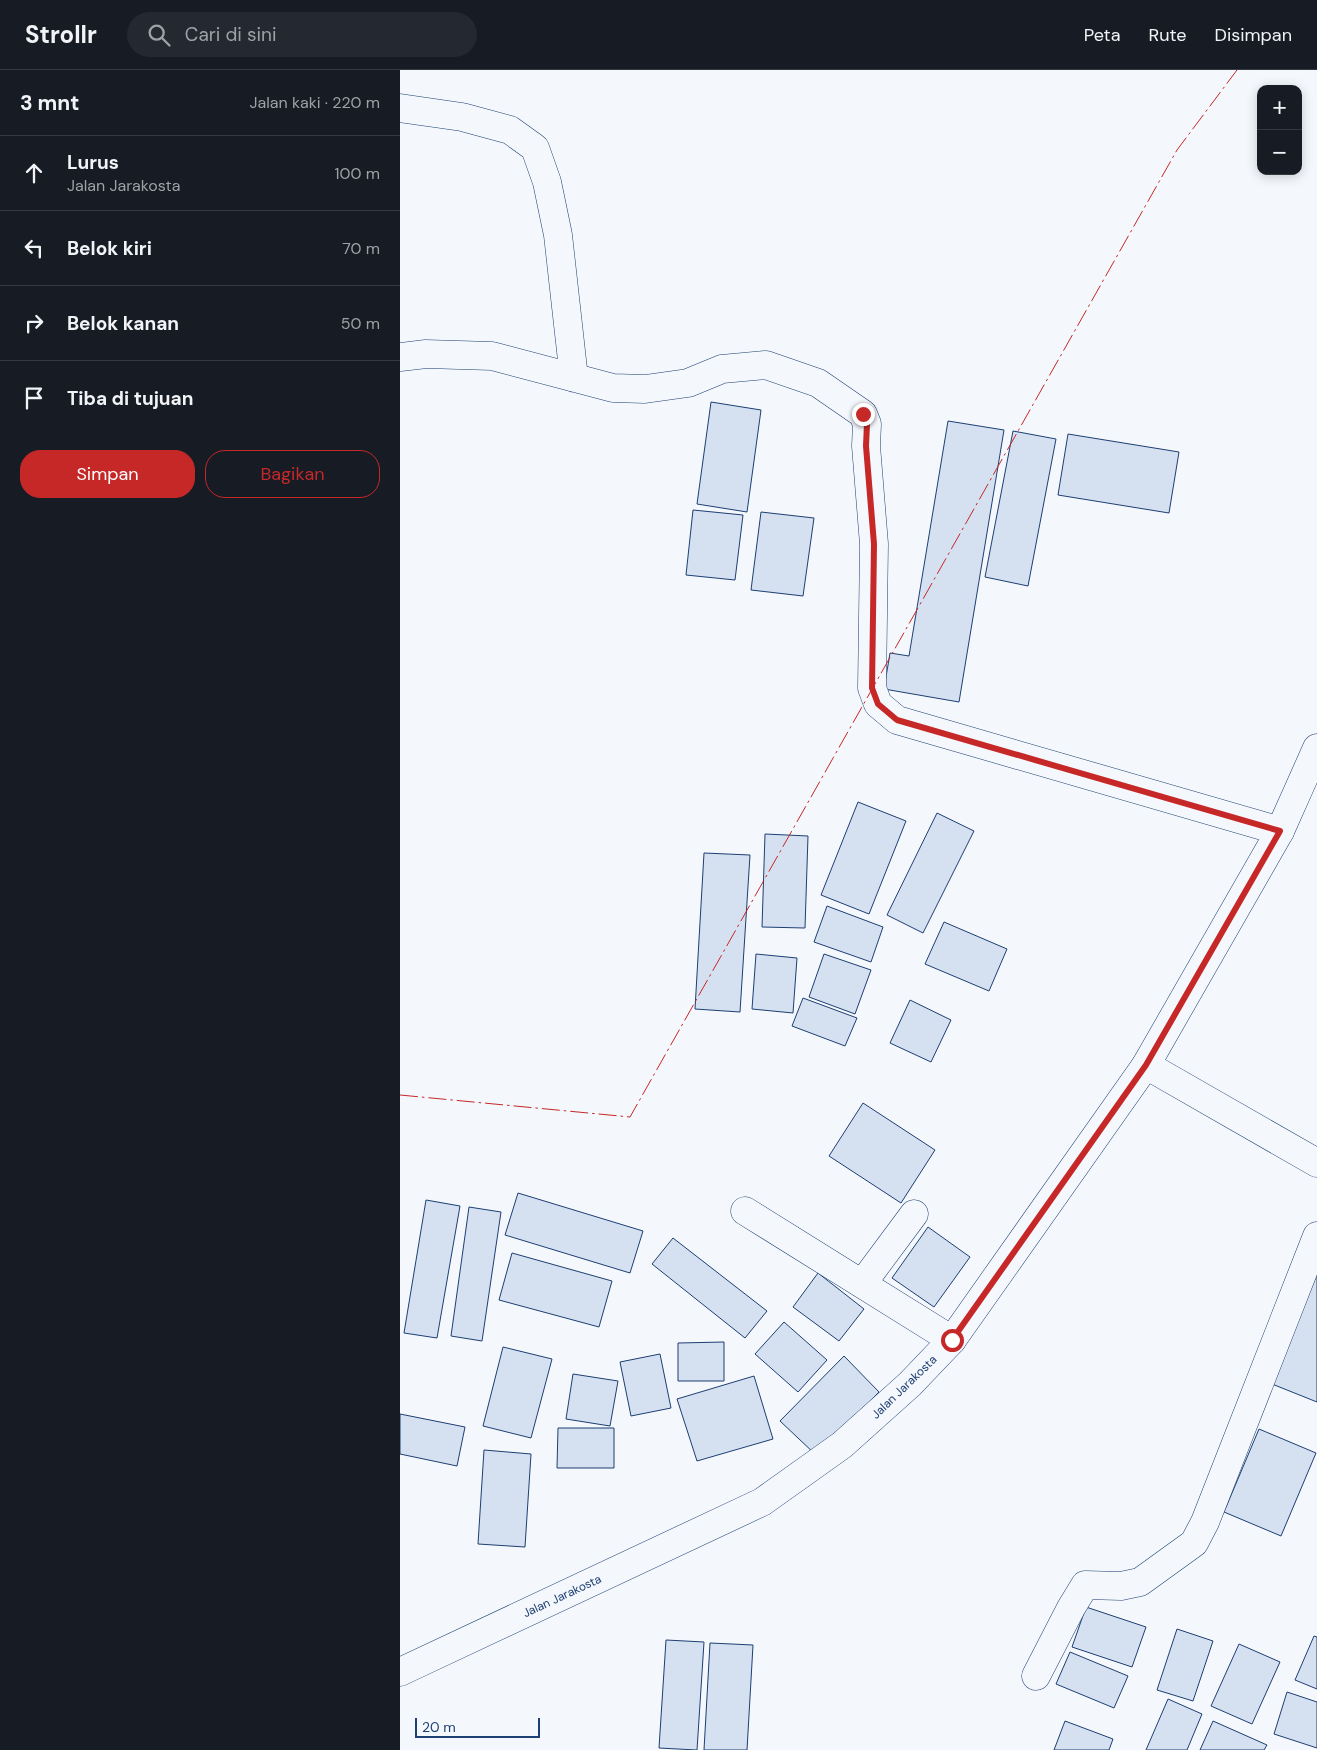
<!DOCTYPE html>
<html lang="id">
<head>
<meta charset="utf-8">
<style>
	:root { --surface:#171b24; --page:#242831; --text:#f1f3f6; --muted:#9ea1a6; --line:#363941; --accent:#c62828 }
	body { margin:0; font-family:"DM Sans",sans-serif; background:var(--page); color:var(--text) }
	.controls { position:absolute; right:15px; top:15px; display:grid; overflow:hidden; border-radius:10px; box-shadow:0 2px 12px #0003 }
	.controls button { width:45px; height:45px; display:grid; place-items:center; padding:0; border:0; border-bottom:1px solid var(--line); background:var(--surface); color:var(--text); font:25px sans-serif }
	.scale { position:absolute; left:15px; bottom:12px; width:125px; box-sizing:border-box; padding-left:5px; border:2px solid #1d3f73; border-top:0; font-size:14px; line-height:18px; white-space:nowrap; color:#1d3f73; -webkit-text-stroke:4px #f4f7fb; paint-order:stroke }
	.stop { position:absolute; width:15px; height:15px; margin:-11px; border:4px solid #c62828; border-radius:50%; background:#fff }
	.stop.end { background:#c62828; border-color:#fff; box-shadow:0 1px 5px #0008 }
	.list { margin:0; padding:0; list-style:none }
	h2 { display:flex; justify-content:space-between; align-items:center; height:65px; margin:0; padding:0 20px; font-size:21px }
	h2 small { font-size:16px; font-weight:400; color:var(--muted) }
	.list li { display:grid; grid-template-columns:32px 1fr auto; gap:15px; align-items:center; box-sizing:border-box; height:75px; padding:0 20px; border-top:1px solid var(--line) }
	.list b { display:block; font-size:19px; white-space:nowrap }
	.list p { margin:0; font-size:16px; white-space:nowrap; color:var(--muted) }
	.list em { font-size:16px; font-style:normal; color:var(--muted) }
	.actions { display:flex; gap:10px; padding:15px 20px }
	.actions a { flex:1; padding:11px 0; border:1px solid var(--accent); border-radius:20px; text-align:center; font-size:18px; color:var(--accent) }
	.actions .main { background:var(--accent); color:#fff }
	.icon { flex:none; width:28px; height:28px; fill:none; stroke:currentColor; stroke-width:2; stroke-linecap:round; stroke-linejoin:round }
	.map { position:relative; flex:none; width:917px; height:1680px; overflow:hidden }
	header { display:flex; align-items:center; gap:30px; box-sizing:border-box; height:70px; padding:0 25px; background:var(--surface); border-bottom:1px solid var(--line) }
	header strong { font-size:24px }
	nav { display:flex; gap:28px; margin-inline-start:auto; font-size:18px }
	.search { width:350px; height:45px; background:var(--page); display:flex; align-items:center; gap:12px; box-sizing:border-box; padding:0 18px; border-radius:28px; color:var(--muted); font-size:19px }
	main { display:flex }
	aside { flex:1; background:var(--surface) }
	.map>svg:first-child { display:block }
	.building { fill:#d5e0f0; stroke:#1d3f73 }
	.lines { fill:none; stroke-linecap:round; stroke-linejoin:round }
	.minor-casing { stroke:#1d3f73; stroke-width:29 }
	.tertiary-casing { stroke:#1d3f73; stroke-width:29 }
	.minor { stroke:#f4f7fb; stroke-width:28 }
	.tertiary { stroke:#f4f7fb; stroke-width:28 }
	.power { stroke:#c62828; stroke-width:1; stroke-dasharray:18 4 2.5 4; stroke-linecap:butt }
	.route { stroke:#c62828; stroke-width:6 }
	.labels { text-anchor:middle; stroke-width:4; stroke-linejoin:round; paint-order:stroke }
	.street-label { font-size:12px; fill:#1d3f73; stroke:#f4f7fb }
</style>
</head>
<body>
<header>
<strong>Strollr</strong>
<div class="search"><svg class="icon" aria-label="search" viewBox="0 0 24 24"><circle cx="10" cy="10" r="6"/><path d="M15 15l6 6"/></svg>Cari di sini</div>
<nav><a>Peta</a><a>Rute</a><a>Disimpan</a></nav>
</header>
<main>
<aside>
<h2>3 mnt<small>Jalan kaki · 220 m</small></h2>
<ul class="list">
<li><svg class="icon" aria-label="ahead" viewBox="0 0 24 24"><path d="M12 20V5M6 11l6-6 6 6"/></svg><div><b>Lurus</b><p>Jalan Jarakosta</p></div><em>100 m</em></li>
<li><svg class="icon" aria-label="left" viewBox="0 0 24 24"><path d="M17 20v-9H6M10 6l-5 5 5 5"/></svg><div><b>Belok kiri</b></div><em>70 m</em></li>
<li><svg class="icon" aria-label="right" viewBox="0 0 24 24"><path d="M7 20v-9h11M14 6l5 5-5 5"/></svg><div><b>Belok kanan</b></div><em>50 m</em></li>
<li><svg class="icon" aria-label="arrive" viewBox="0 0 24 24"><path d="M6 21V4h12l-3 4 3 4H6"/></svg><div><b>Tiba di tujuan</b></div></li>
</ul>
<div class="actions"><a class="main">Simpan</a><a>Bagikan</a></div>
</aside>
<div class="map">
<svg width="917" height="1680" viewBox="0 0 917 1680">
	<rect width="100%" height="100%" fill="#f4f7fb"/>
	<path class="building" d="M311,332l50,8 -14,102 -50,-8z
		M548,351l56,9 -45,272 -75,-13 6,-36 19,3z
		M613,361l43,8 -28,147 -43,-9z
		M668,364l111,18 -10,61 -111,-18z
		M293,440l50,5 -8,65 -49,-5z
		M361,442l53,6 -11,78 -52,-6z
		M458,732l48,19 -37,93 -48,-19z
		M537,743l37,18 -51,102 -36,-18z
		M365,764l43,2 -3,92 -43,-1z
		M304,783l46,2 -10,157 -45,-3z
		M427,836l56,21 -12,35 -57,-20z
		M544,852l63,27 -18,42 -64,-27z
		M356,884l41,4 -4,55 -41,-4z
		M424,884l47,16 -16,44 -46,-17z
		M403,928l54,20 -12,28 -53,-20z
		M510,930l41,20 -20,42 -41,-19z
		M463,1033l72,47 -34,53 -72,-47z
		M118,1123l125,38 -13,42 -125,-38z
		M26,1130l34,6 -23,132 -33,-5z
		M69,1137l32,5 -19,129 -31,-5z
		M528,1157l42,30 -36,50 -42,-29z
		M273,1168l94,73 -22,27 -93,-74z
		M112,1183l100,28 -13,46 -100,-27z
		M418,1203l46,36 -25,32 -46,-34z
		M917,1204v128l-45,-18z
		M384,1252l43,38 -29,32 -43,-38z
		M324,1272v39h-46v-38z
		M103,1277l49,12 -21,79 -48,-12z
		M260,1284l11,54 -40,8 -11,-54z
		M444,1286l35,36 -63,63 -36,-34z
		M173,1304l45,7 -8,45 -44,-7z
		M354,1306l19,63 -76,22 -20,-62z
		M0,1344l65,13 -8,39 -57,-12z
		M158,1358h56v40h-57z
		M859,1359l57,24 -35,83 -57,-24z
		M84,1380l47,4 -6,93 -47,-3z
		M686,1537l60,20 -14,40 -60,-20z
		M777,1559l36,12 -20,60 -36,-11z
		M914,1566l3,1v52l-22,-9z
		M266,1570l38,2 -7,108 -38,-2z
		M310,1573l43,2 -6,105h-43z
		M839,1574l41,18 -28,62 -41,-18z
		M670,1582l58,24 -14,32 -58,-24z
		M887,1622l30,10v46l-43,-14z
		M768,1629l34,15 -15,36h-41z
		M665,1651l48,18 -4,11h-55z
		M813,1651l54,24 -3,5h-64z"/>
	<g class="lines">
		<g class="minor-casing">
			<path id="minor" d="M0,38l62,9 48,13 25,18 12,34 11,53 16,143
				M0,287l26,-3 66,2 121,32 32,1 43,-6 34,-14 44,-4 52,18 45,31 4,10 -1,22 8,98 -2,144 6,16 19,16 383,111
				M746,995l171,98
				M345,1141l207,129
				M462,1214l52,-70
				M636,1606l35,-68 14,-23 36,1 19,-4 54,-39 11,-21 112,-286"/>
		</g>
		<g class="tertiary-casing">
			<path id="tertiary" d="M0,1602l362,-170 80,-57 68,-61 42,-44 194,-275 134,-234 37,-83"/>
		</g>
		<use href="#minor" class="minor"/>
		<use href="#tertiary" class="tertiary"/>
		<path class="power" d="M0,1025l230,22 547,-967 60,-80"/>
	</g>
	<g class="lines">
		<path class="route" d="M463,344l4,10 -1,22 8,98 -2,144 6,16 19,16 383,111 -134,234 -194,275"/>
	</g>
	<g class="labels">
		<g class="street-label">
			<text transform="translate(504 1317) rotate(-44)" y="4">Jalan Jarakosta</text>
			<text transform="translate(162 1526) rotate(-25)" y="4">Jalan Jarakosta</text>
		</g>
	</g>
</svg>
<div class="controls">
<button>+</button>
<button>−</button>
</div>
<div class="scale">20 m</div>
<div class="stop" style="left:552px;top:1270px"></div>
<div class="stop end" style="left:463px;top:344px"></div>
</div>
</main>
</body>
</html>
